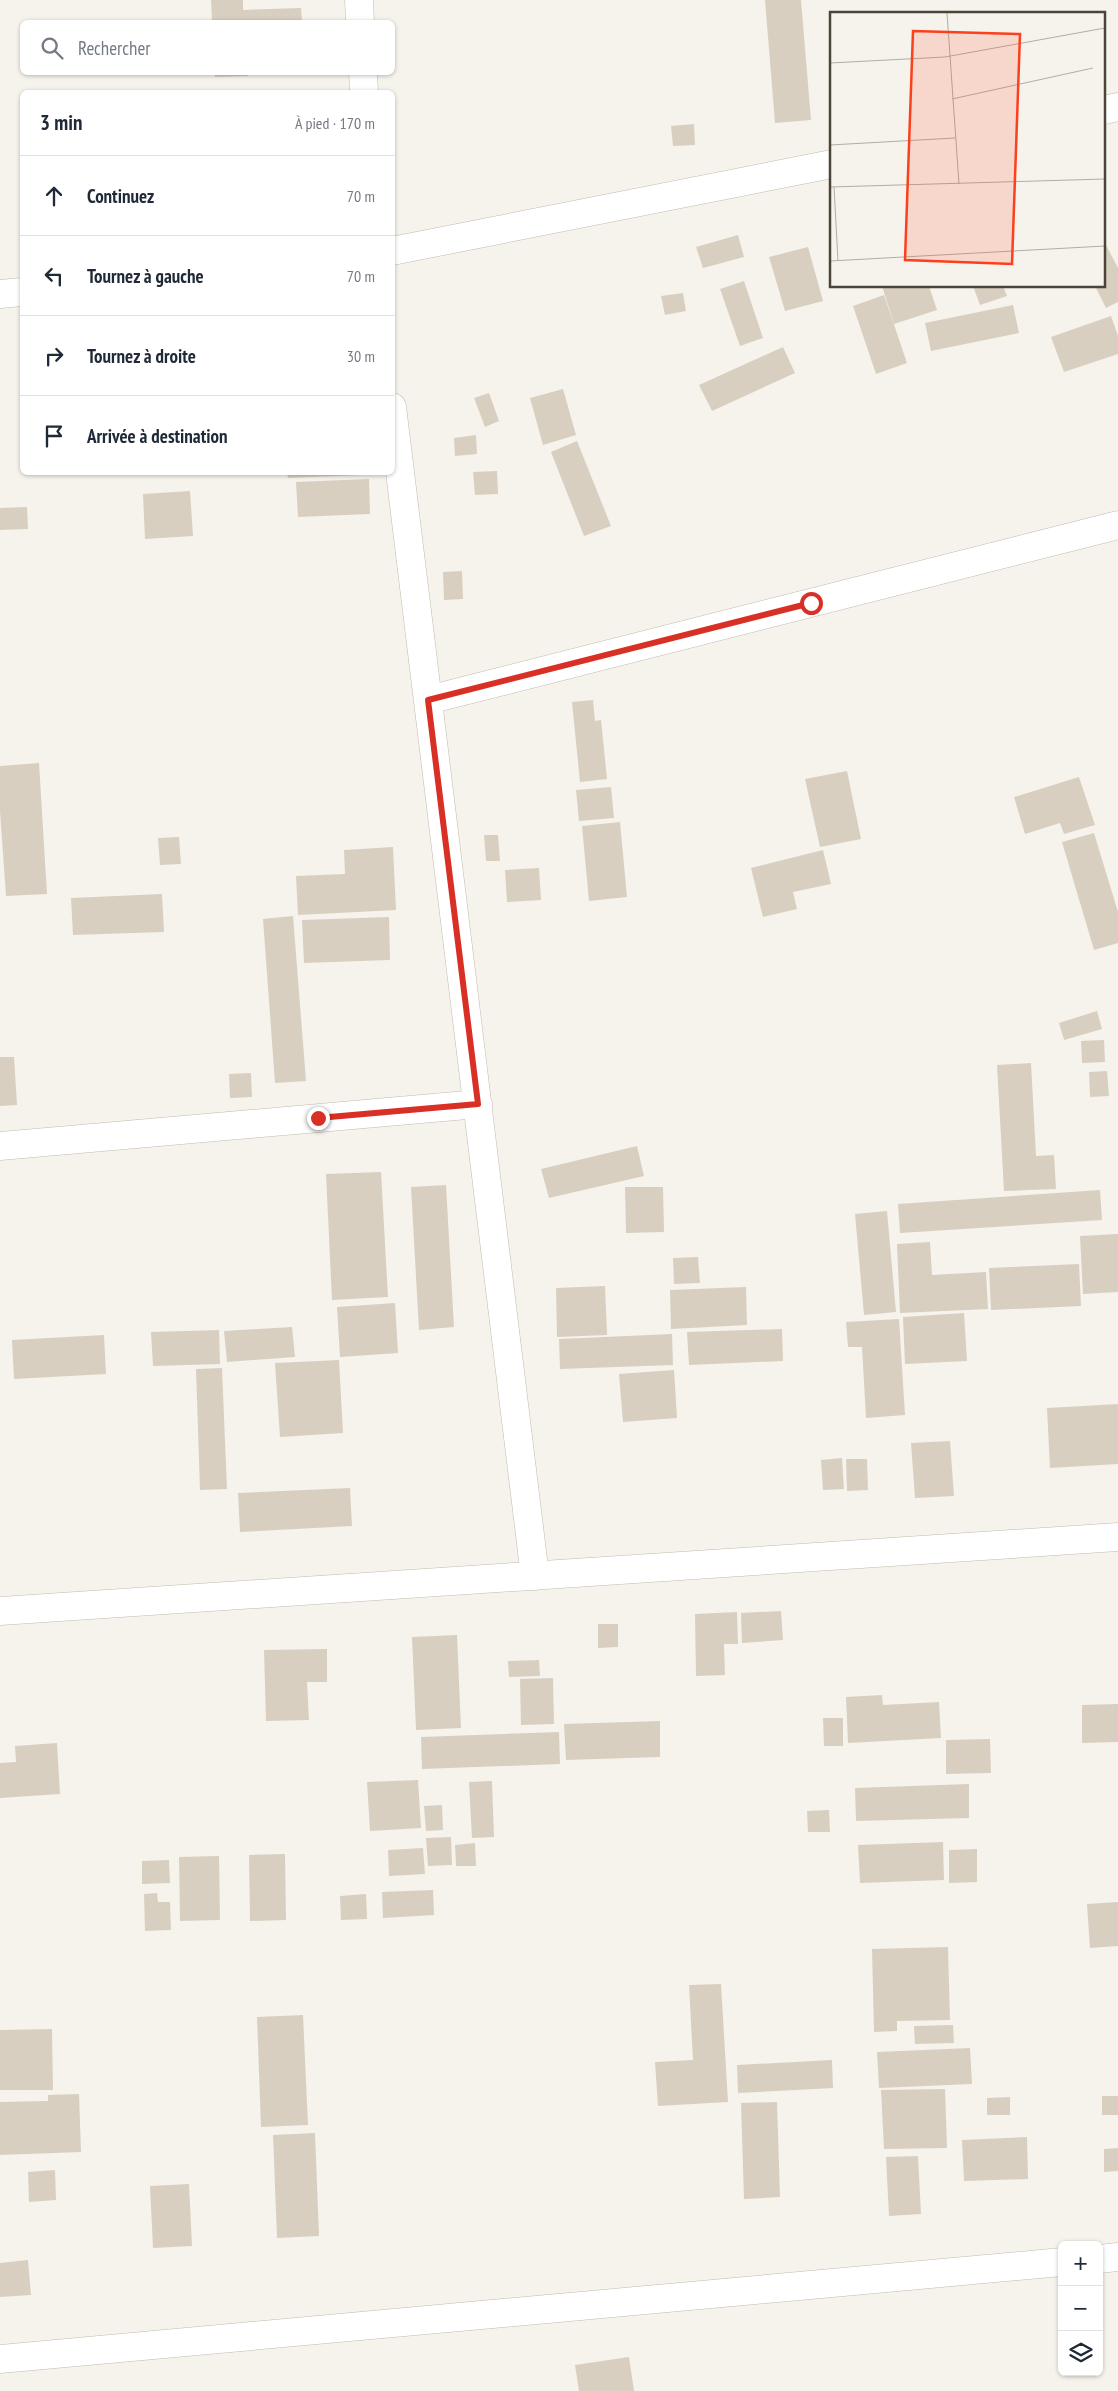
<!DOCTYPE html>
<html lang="fr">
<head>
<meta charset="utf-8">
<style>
	:root { --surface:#fff; --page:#f2f2f3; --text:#1f2937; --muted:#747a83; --line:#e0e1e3 }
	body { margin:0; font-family:"PT Sans Narrow",sans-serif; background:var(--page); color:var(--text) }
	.controls { position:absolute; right:15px; bottom:15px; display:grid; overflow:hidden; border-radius:8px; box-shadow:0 1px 4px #0004 }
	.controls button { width:45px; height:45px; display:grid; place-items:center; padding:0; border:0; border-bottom:1px solid var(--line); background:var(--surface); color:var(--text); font:25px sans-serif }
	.stop { position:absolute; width:15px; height:15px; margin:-11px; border:4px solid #d93025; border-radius:50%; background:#fff }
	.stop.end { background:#d93025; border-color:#fff; box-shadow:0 1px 5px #0008 }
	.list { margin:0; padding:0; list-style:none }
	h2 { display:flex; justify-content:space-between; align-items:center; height:65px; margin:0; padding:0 20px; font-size:21px }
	h2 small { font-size:16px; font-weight:400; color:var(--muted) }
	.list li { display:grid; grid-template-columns:32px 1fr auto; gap:15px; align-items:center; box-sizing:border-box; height:80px; padding:0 20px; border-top:1px solid var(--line) }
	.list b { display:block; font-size:19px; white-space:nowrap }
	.list em { font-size:16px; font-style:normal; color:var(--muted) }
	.icon { flex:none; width:28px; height:28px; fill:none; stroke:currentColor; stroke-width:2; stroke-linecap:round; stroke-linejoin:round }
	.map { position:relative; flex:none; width:1118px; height:2391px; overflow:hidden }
	.search { position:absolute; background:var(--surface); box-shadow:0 1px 4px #0004; left:20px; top:20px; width:375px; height:55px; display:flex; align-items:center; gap:12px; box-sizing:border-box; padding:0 18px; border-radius:8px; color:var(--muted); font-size:19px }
	.panel { position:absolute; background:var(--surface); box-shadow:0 1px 4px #0004; left:20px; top:90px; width:375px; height:385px; border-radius:8px }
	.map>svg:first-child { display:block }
	.building { fill:#d8cfc1 }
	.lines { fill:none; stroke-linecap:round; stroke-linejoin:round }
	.minor-casing { stroke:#c2bbae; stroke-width:29 }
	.minor { stroke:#fff; stroke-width:28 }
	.route { stroke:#d93025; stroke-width:6 }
	.inset-road { fill:none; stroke:#b2ada4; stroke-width:1 }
	.view { fill:#fc3f1d; fill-opacity:0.15; stroke:#fc3f1d; stroke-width:2.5 }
	.inset-edge { fill:none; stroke:#4b4439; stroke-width:2.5 }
</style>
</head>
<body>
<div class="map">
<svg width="1118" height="2391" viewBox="0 0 1118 2391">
	<rect width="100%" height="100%" fill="#f6f3ec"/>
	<path class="building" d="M211,0h32v10l58,-2 1,14h-90z
		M765,0h36l10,120 -36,3z
		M215,72h33v4l-33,1z
		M694,124l1,21 -22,1 -2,-20z
		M738,235l6,22 -41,11 -7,-21z
		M1104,241l14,27v34l-12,6 -11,-22h9z
		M808,247l15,54 -38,10 -16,-54z
		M744,281l19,57 -23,8 -20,-57z
		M882,286h47l8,24 -43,14z
		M973,286h30l4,10 -27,9z
		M683,293l3,18 -21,4 -4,-19z
		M884,295l23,68 -31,11 -23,-68z
		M1013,305l6,28 -88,18 -6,-28z
		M1111,316l7,20v18l-54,18 -13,-35z
		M783,347l12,26 -83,38 -13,-26z
		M563,389l13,46 -33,10 -13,-47z
		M489,393l10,28 -14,6 -11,-29z
		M476,435l1,19 -22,2 -1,-18z
		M577,441l34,85 -27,10 -33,-84z
		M497,471l1,23 -23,1 -2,-23z
		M287,472h74v3l-73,3z
		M369,479l1,35 -72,3 -2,-35z
		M190,491l3,45 -48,3 -2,-45z
		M27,507l1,22 -28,1v-22z
		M462,571l1,28 -19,1 -1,-28z
		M593,700l2,21 6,-1 6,59 -27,3 -8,-80z
		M39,763l8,131 -41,2 -6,-85v-45z
		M847,771l14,68 -41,8 -15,-68z
		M1079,777l16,48 -31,9 -4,-11 -35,11 -11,-37z
		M611,787l3,31 -35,3 -3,-31z
		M620,822l7,75 -38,4 -7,-75z
		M1094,833l24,79v31l-24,7 -32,-108z
		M484,835h14l2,26h-14z
		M179,837l2,27 -21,1 -2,-27z
		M393,847l3,63 -98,5 -2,-39 49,-2 -1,-24z
		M823,850l8,34 -38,8 4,17 -34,8 -12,-49z
		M539,868l2,32 -34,2 -2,-32z
		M162,894l2,38 -91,3 -2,-37z
		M293,916l13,165 -31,2 -12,-164z
		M389,917l1,43 -86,3 -2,-43z
		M1097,1011l5,18 -38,11 -5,-17z
		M1104,1040l1,22 -23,1 -1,-22z
		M0,1057h14l3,48 -17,1z
		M1031,1063l5,93 18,-1 2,34 -52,2 -7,-126z
		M1107,1071l2,25 -19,1 -1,-25z
		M251,1073l1,24 -22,1 -1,-24z
		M637,1146l7,30 -95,22 -8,-29z
		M381,1172l7,125 -56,3 -6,-126z
		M446,1185l8,142 -35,3 -8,-143z
		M625,1187h38l1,45 -38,1z
		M1100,1190l2,30 -202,13 -2,-29z
		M887,1211l9,101 -32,3 -9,-101z
		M1118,1234v58l-35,2 -3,-58z
		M930,1242l2,33 54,-3 2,37 -88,4 -3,-69z
		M698,1257l2,26 -26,1 -1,-26z
		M1079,1264l2,42 -90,4 -2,-42z
		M605,1286l2,49 -50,2 -1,-49z
		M746,1287l1,38 -76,4 -1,-39z
		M395,1303l3,50 -58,4 -3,-50z
		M964,1313l3,48 -62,3 -2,-47z
		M899,1319l6,96 -39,3 -4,-71h-14l-2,-25z
		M292,1327l3,30 -68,5 -3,-31z
		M782,1329l1,32 -94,4 -2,-33z
		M219,1330l1,34 -67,2 -2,-34z
		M672,1334l1,31 -113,4 -1,-30z
		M104,1335l2,39 -92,5 -2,-39z
		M339,1360l4,73 -63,4 -5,-74z
		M222,1368l5,121 -27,1 -4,-121z
		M674,1370l3,48 -54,4 -4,-48z
		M1118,1404v60l-68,4 -3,-60z
		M950,1441l4,55 -39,2 -4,-55z
		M842,1458l2,31 -21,1 -2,-30z
		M846,1459h21l1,31 -21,1z
		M350,1488l2,38 -112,6 -2,-39z
		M781,1611l2,29 -41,3 -1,-30z
		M737,1612l1,32h-14l1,31 -29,1 -1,-62z
		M598,1624h20v23l-20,1z
		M457,1635l4,93 -45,2 -4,-93z
		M327,1649v33h-20l2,38 -43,1 -2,-71z
		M539,1660l1,16 -31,1 -1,-16z
		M553,1678l1,46 -33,1 -1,-46z
		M882,1695l1,10 56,-3 2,36 -93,5 -2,-46z
		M1118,1704v38l-36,1v-38z
		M823,1718h20v28h-19z
		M660,1721v36l-94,3 -2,-36z
		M559,1732l1,32 -138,5 -1,-32z
		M990,1739l1,34 -45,1v-34z
		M57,1743l3,51 -60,4v-35l16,-1 -1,-16z
		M418,1780l3,48 -51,3 -3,-49z
		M492,1781l2,56 -22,1 -3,-56z
		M969,1784v34l-113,3 -1,-33z
		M442,1805l1,25 -17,1 -2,-25z
		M829,1810l1,22h-22l-1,-21z
		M451,1837l1,28 -24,1 -2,-28z
		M943,1842l1,38 -84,3 -2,-38z
		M475,1843l1,23h-20l-1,-21z
		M423,1848l2,26 -36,2 -1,-26z
		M977,1849v33l-28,1v-33z
		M285,1854l1,66 -36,1 -1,-66z
		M219,1856l1,64 -40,1 -1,-64z
		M169,1860l1,23 -28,1v-23z
		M433,1890l1,25 -51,3 -1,-26z
		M157,1893l1,9h12l1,28 -26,1 -1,-37z
		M366,1894l1,25 -26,1 -1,-24z
		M1118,1902v44l-28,2 -3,-44z
		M948,1947l2,73 -53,1v10l-23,1 -2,-83z
		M721,1984l7,118 -70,4 -3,-44 38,-2 -4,-75z
		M303,2015l5,110 -47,2 -4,-110z
		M953,2025l1,18 -39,1 -1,-18z
		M52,2029l1,61h-53v-60z
		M970,2048l2,36 -93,4 -2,-36z
		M832,2060l1,28 -95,5 -1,-28z
		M945,2089l2,59 -63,1 -3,-59z
		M79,2094l2,58 -81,3v-53l48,-1v-6z
		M1102,2096h16v19h-16z
		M1010,2097v18h-23v-17z
		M777,2102l3,95 -36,2 -3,-96z
		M315,2133l4,103 -42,2 -4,-103z
		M1027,2137l1,42 -64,2 -2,-41z
		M1118,2148v23l-14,1v-23z
		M918,2156l3,58 -32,2 -3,-59z
		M55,2170l1,30 -27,2 -1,-30z
		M189,2184l3,62 -39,2 -3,-62z
		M28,2260l3,35 -31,2v-34z
		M629,2357l5,34h-55l-4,-26z"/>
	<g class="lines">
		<g class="minor-casing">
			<path id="minor" d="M359,0l1,22
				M363,72l1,20
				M1104,110l14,-3
				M392,251l440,-87
				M0,294l22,-2
				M392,407l143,1169
				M428,700l690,-175
				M0,1146l478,-42
				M0,1611l1118,-74
				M1099,2259l19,-2
				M0,2359l1062,-97"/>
		</g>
		<use href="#minor" class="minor"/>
	</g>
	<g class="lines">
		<path class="route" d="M318,1118l160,-14 -50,-404 383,-97"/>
	</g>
	<g transform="translate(830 12)">
		<rect width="275" height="275" fill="#f6f3ec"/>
		<path class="inset-road" d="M117,1l12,171M0,51l115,-6 160,-29M122,87l141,-31M0,133l125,-7M0,175l275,-8M4,175l4,74M0,249l275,-15"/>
		<path class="view" d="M83,19l107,3 -8,230 -107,-4z"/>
		<rect width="275" height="275" class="inset-edge"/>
	</g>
</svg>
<div class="controls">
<button>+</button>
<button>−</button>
<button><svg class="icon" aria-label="layers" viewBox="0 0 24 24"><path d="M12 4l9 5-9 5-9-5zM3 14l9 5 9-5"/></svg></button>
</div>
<div class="stop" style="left:811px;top:603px"></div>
<div class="stop end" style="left:318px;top:1118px"></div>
<div class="search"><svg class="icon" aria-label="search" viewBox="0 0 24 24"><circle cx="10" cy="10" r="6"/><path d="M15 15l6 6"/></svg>Rechercher</div>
<section class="panel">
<h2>3 min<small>À pied · 170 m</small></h2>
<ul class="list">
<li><svg class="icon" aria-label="ahead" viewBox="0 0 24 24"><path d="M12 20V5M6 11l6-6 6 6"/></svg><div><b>Continuez</b></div><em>70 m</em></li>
<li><svg class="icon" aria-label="left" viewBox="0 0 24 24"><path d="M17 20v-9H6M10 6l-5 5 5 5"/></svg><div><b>Tournez à gauche</b></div><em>70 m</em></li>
<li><svg class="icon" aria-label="right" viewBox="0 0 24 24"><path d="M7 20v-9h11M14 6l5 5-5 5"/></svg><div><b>Tournez à droite</b></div><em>30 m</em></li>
<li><svg class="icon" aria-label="arrive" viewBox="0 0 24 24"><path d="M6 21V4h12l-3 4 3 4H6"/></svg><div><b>Arrivée à destination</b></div></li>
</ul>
</section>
</div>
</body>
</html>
